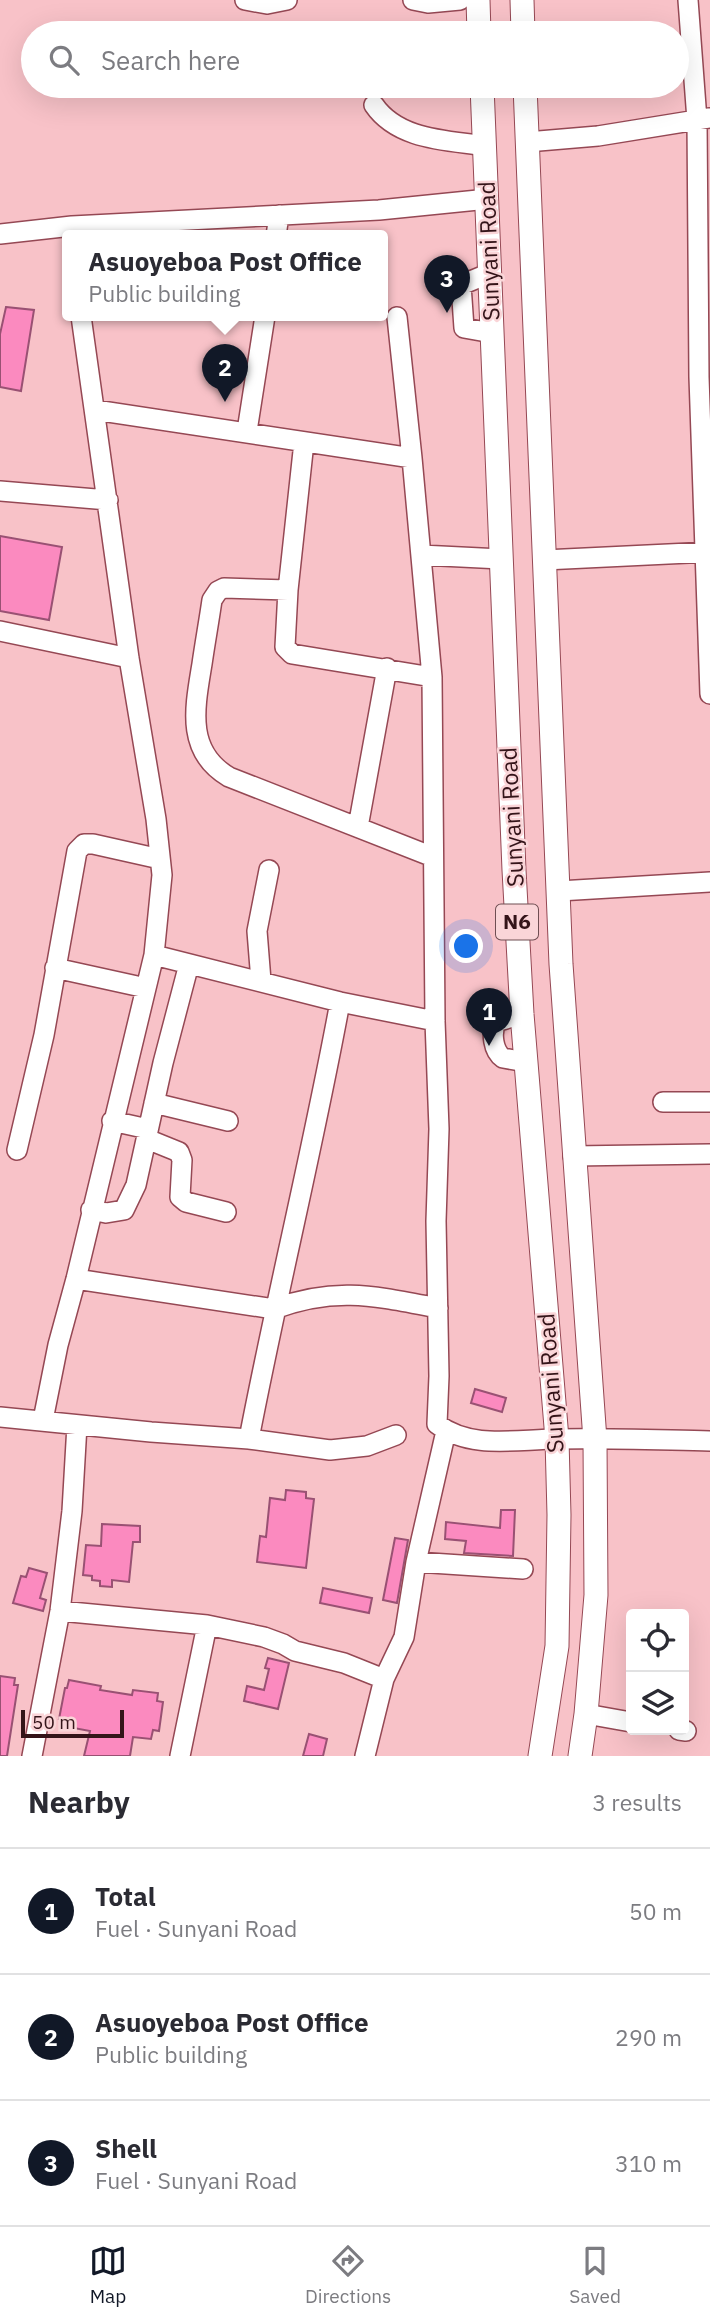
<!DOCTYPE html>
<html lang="en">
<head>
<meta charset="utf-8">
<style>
	:root { --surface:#fff; --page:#f2f2f3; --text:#2b2b33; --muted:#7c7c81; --line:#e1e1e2; --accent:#111827 }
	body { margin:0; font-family:"IBM Plex Sans",sans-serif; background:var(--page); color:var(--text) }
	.controls { position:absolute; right:21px; bottom:21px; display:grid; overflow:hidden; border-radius:7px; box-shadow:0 7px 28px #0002 }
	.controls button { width:63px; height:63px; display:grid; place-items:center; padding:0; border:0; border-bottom:2px solid var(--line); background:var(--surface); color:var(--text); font:35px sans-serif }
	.scale { position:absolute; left:21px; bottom:18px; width:103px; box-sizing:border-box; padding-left:7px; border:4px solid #341419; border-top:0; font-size:19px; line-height:24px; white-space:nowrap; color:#341419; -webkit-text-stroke:5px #fad5d8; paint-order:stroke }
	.you { position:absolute; left:467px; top:947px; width:24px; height:24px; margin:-18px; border:5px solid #fff; border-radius:50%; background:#1a73e8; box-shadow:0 0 0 10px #1a73e833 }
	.badge { display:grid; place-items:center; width:46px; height:46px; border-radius:50%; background:var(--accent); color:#fff; font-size:23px; font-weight:700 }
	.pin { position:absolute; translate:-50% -58px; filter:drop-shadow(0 2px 4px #0008) }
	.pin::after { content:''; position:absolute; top:37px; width:24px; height:21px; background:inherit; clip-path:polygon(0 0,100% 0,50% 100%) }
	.popup { position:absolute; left:62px; top:230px; width:326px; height:91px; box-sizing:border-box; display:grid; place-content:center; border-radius:7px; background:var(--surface); filter:drop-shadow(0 2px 5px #0005); font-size:23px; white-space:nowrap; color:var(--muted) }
	.popup b { font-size:26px; color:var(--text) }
	.popup::after { content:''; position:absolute; left:50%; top:100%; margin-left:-14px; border:14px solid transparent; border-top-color:var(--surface) }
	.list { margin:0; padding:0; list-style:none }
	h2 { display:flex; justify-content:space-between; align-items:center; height:91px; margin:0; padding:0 28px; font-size:30px }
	h2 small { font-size:23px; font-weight:400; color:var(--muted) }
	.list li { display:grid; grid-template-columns:46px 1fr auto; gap:21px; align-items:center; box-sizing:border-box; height:126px; padding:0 28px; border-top:2px solid var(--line) }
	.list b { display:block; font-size:26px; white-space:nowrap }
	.list p { margin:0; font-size:23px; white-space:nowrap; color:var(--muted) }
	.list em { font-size:23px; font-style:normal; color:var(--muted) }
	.icon { flex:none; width:38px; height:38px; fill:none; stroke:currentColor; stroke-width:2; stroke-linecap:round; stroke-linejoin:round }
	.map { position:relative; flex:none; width:710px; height:1756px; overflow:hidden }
	.search { position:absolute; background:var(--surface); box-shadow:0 7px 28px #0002; left:21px; right:21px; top:21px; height:77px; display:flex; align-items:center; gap:18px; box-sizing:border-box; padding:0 24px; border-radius:38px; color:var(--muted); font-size:26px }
	.sheet { height:469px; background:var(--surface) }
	nav { display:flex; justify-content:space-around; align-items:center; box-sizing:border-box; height:98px; border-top:2px solid var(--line); background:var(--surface); font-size:19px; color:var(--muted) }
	nav a { display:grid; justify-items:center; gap:4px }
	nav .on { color:var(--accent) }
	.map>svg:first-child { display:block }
	.building { fill:#fb8abf; stroke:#995173; stroke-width:2 }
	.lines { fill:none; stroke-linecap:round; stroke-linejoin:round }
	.minor-casing { stroke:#954854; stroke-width:22 }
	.major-casing { stroke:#954854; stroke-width:25 }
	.minor { stroke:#fff; stroke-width:19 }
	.major { stroke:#fff; stroke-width:23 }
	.labels { text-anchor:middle; stroke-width:5; stroke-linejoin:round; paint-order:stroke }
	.shield { fill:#fad5d8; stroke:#6f4e52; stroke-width:2 }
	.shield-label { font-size:21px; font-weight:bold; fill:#341419 }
	.street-label { font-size:23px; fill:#341419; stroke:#fad5d8 }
</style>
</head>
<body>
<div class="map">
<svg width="710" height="1756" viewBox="0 0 710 1756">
	<rect width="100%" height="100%" fill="#f8c2c8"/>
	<path class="building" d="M6,307l28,3 -13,81 -21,-4v-53z
		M0,536l62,11 -13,73 -49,-9z
		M475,1389l31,9 -4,14 -31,-9z
		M286,1490l20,2v6l8,1 -8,69 -49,-6 3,-26 6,1 4,-39 15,2z
		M501,1510h14l-2,46 -49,-3 2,-12 -21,-2 1,-17 54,6z
		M102,1524l38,2v16h-7l-4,40 -17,-2v7l-12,-1v-5l-8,-1v-4l-9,-1 3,-30 15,1z
		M395,1538l13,2 -11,63 -14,-3z
		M29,1568l18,5 -7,25 6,2 -3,11 -30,-8 8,-27 5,1z
		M323,1588l49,10 -3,15 -49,-10z
		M268,1658l21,5 -11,46 -34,-8 3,-15 17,4 5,-21 -4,-1z
		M0,1676l15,2 -1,7h4l-11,71h-7z
		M69,1680l32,6 -1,4 32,5 1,-5 25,3 -1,8 6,1 -4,29 -6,-1 -2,9 -18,-2 -3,19h-46l6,-25 -27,-5 1,-7h-5l6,-31h2z
		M309,1734l18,5 -4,17h-20z"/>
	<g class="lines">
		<g class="minor-casing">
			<path id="minor" d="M245,0l22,4 20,-4
				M413,0l15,3 32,-3
				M688,0l9,120 2,257 11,317
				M374,105c24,35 72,35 111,41
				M527,142l71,-6 111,-18
				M0,234l72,-8 307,-16 109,-11
				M276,236l3,-21
				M490,273l-29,12 3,43 28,5
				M397,317l15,141 20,219 3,344 4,108 -3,92 3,155 -2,48c34,26 80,15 121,15 50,-1 101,1 152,2
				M95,410l317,48
				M247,431l18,-115
				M304,442l-16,148 -3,57 7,7 140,23
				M0,491l108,9
				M421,555l80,4
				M544,560l166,-8
				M288,590l-64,-2 -6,3 -6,9c-3,21 -7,43 -10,64 -7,43 -17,87 27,113l204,80
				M0,631l129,27
				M358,827l29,-159
				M559,891l151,-9
				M154,955l186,47 95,19
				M55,968l91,20
				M261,981l-4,-50 12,-61
				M522,1014l-26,8c-5,11 -3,29 7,36l23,4
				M663,1102h47
				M154,1103l74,18
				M112,1121l36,8
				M147,1139l32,13 3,8 -2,37 6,5 40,10
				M17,1150l27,-115 33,-184 7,-7h9l67,15
				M573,1156l137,-2
				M91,1210l15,3 18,-3 12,-25 27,-122 26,-99
				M76,1279l198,30c62,-23 101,-13 164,-1
				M0,1417l151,15 98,7 81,11 37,-4 29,-11
				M43,1420l15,-75 18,-66 78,-324 8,-80 -6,-56 -27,-161 -48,-342
				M249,1439c28,-146 64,-290 91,-437
				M416,1562l107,7
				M60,1611l147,14 57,12 19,7 12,7 49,12 40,16
				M586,1714l45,8
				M679,1730l7,1
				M32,1756l28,-145 12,-100 5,-86
				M180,1756l27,-131
				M365,1756l19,-77 20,-42 12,-75 30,-131"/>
		</g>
		<g class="major-casing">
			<path id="major" d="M478,0l1,33
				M522,0l1,33
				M482,86l32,784 8,144 35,425 2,76 -2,131 -17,110
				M525,86l36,878 34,476 1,155 -10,119 -6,42"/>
		</g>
		<use href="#minor" class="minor"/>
		<use href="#major" class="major"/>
	</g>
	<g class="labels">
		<rect class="shield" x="496" y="904.5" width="42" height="35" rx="5"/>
		<g class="shield-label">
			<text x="517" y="929">N6</text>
		</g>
		<g class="street-label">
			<text transform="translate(489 251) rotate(-92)" y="8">Sunyani Road</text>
			<text transform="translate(512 817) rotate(-93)" y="8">Sunyani Road</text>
			<text transform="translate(551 1383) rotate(-94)" y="8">Sunyani Road</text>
		</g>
	</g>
</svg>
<div class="controls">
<button><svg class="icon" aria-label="locate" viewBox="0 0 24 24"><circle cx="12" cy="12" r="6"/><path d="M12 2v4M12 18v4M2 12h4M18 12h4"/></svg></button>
<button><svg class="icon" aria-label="layers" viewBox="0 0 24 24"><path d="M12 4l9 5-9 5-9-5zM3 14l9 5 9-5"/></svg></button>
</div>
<div class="scale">50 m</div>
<div class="you"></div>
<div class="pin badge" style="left:489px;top:1046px">1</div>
<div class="pin badge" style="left:225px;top:402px">2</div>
<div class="popup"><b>Asuoyeboa Post Office</b>Public building</div>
<div class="pin badge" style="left:447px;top:313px">3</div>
<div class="search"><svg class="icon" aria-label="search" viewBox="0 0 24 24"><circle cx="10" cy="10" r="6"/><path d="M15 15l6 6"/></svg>Search here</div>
</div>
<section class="sheet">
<h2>Nearby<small>3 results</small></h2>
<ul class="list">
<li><span class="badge">1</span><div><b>Total</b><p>Fuel · Sunyani Road</p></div><em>50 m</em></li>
<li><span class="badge">2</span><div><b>Asuoyeboa Post Office</b><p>Public building</p></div><em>290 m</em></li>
<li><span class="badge">3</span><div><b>Shell</b><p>Fuel · Sunyani Road</p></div><em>310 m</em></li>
</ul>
</section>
<nav>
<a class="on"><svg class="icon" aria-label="map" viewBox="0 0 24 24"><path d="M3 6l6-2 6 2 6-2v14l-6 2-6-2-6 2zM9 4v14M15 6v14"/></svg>Map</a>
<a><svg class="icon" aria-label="directions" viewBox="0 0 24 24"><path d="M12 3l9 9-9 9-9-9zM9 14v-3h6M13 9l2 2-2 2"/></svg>Directions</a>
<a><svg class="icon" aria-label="saved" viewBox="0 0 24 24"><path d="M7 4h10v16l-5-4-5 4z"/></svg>Saved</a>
</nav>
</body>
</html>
